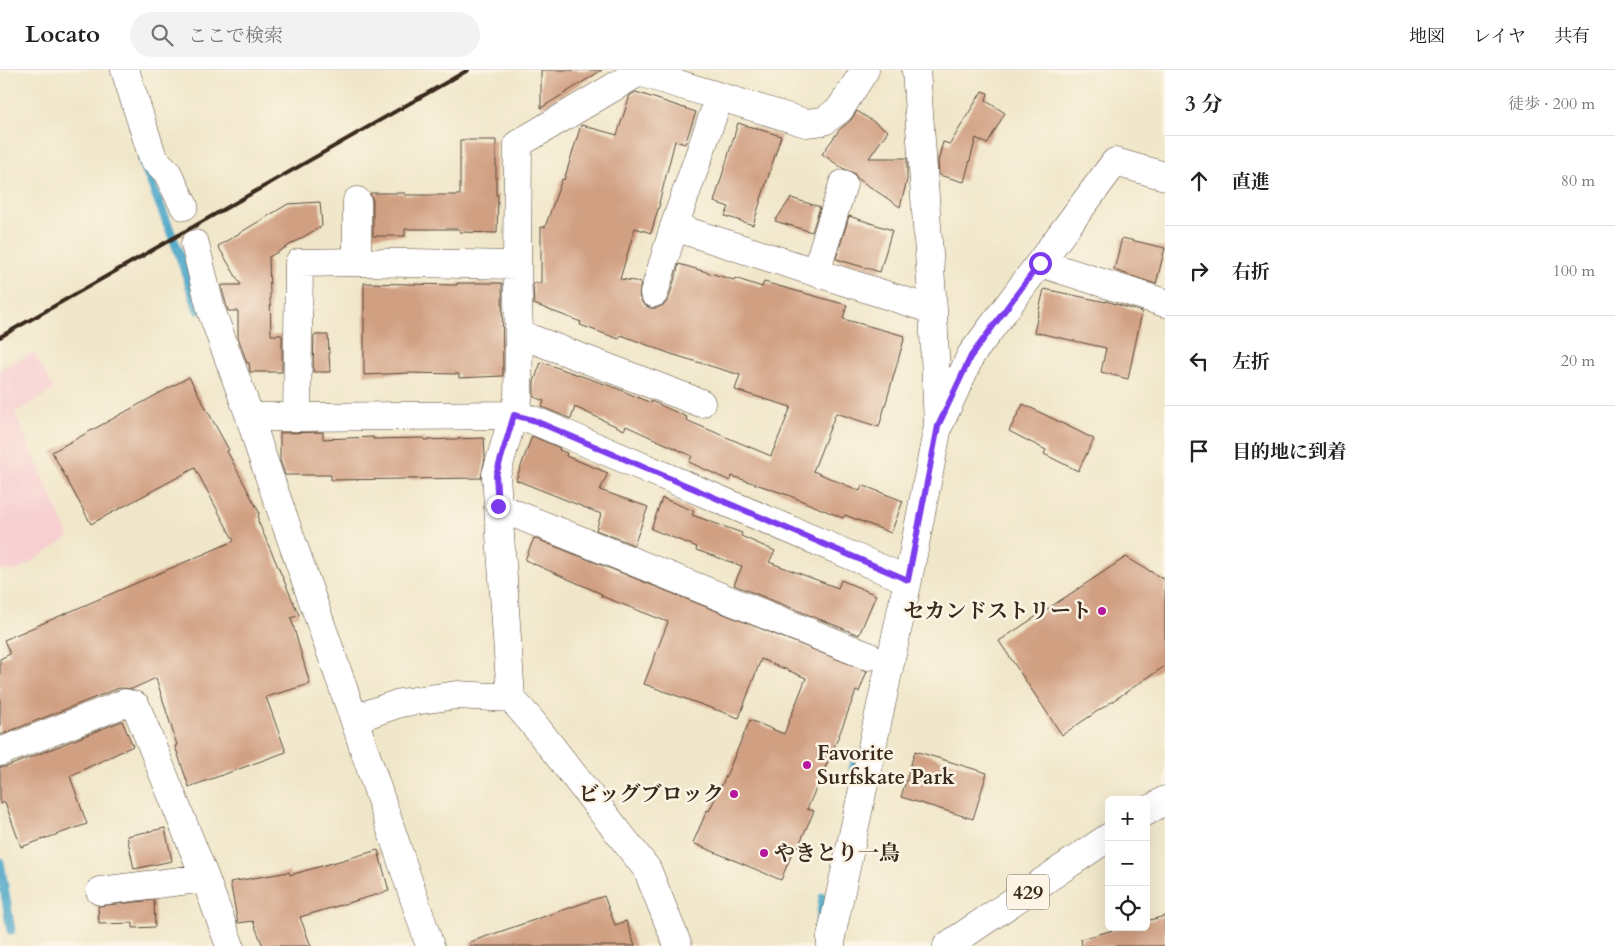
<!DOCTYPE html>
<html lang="ja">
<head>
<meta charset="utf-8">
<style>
	:root { --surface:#fff; --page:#f2f2f2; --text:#222; --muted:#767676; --line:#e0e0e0 }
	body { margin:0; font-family:Cardo,"Noto Serif JP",serif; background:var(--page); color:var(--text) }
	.controls { position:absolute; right:15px; bottom:15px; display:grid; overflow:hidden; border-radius:8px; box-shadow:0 5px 20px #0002 }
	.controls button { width:45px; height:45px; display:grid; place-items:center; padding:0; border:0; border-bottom:1px solid var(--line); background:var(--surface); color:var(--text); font:25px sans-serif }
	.stop { position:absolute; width:15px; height:15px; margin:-11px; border:4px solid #7c3aed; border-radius:50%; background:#fff }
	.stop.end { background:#7c3aed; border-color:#fff; box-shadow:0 1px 5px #0008 }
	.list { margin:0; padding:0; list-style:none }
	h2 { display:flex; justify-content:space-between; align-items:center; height:65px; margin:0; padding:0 20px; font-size:21px }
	h2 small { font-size:16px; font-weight:400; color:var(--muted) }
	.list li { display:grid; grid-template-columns:32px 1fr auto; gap:15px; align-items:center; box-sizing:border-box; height:90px; padding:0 20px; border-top:1px solid var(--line) }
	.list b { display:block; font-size:19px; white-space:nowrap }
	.list em { font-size:16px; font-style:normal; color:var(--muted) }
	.icon { flex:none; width:28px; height:28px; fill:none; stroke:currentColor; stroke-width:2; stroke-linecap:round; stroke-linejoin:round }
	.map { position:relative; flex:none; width:1165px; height:876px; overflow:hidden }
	header { display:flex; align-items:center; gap:30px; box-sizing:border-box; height:70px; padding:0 25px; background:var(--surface); border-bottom:1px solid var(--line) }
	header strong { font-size:24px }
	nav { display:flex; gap:28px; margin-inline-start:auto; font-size:18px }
	.search { width:350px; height:45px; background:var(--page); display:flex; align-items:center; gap:12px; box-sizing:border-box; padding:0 18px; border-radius:28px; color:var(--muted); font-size:19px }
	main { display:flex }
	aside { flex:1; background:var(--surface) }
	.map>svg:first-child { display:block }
	.built { fill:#f7cfd1 }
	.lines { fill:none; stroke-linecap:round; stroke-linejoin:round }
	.stream { stroke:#49a5c7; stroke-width:9 }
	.building { fill:#d1a083 }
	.minor-casing { stroke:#564638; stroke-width:29 }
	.highway-casing { stroke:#564638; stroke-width:29 }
	.minor { stroke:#fff; stroke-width:28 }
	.highway { stroke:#fff; stroke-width:28 }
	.rail { stroke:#3b2a1e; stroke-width:4 }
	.route { stroke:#7c3aed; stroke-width:6 }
	.poi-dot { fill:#b5179e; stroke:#fcf5e5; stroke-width:2 }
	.labels { text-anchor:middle; stroke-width:5; stroke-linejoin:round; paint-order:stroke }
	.shield { fill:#fcf5e5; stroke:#75675a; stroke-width:1 }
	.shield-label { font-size:20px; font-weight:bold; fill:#3b2a1e }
	.poi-label { font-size:21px; font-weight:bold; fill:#3b2a1e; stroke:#fcf5e5; text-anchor:end }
</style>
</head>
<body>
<header>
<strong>Locato</strong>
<div class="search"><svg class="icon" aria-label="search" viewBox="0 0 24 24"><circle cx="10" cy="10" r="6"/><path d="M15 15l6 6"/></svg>ここで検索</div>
<nav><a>地図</a><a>レイヤ</a><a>共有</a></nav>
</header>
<main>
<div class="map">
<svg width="1165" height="876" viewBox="0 0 1165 876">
	<rect width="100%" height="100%" fill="#fcf5e5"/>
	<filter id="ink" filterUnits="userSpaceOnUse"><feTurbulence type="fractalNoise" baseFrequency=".02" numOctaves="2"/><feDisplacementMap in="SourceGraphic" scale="10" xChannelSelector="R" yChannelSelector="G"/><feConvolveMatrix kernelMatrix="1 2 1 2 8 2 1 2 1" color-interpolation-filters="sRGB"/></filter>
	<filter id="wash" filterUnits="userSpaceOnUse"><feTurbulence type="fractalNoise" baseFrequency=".0096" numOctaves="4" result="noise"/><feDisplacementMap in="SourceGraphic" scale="20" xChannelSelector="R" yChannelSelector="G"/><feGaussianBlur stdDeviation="1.12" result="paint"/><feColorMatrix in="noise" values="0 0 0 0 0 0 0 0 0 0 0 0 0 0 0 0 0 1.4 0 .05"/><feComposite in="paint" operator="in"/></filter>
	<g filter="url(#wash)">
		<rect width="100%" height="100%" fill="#f0e6c9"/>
		<path class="built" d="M34,282l20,38 -39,23 54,124 -52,34 -17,-1v-201z"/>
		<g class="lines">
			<path class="stream" d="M142,90l35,88 21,62
				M853,699l4,-15
				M0,792l11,68
				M817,872l6,-45"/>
		</g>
		<g id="blocks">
			<path class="building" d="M541,0h61l-61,38z
				M982,21l6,2 -2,8 19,12 -18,31 -11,-6 -12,44 -25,-7 -1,-14 5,-19 7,2z
				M636,22l60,20 -11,32 -10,-3 -16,62h1l-9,30 -16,-5 -15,51 21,3 -2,14 4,8 7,4h7l8,-4 4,-6 10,-34 55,16 1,-2 27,9 2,-5 83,23 -4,14 62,17 -26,91 -43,-14 -23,58 47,20 2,-6 41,16 -12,32 -46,-18 -2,3 -55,-23 -56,-19 -2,5 -41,-19 3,-6 -66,-30 -2,4 -49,-23 -4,12 -29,-12 2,-6 -10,-4v-15l7,-20 75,26 35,15v-2l36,16 -1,3 85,36 20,-49 -56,-17 5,-15 -69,-21 -50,-19 -2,4 -39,-14 1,-3 -47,-18 -1,-21h8v-56h4l17,-48 2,1 17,-55 36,10 13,-40z
				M857,41l31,20 -19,27h38v22l-7,27 -43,-29 -3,-5 -10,-4 -22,-15 18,-25 10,-8z
				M738,53l43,13 -28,89 -28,-9 4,-9 -15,-5z
				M460,70h36v55h2l-1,38 -37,-1v-3h-55v7h-32v-35l-3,-8h35v2h55z
				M791,128l29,9 -8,25 -37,-11z
				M320,132l2,24 -53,31 2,78h11v37h-32l-1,-9h-2l-9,-26v-26h-10l-6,-22v-4h19l-23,-39 70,-42z
				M849,146l43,14 -12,42 -44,-13z
				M1122,168l43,10 -9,36 -42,-14z
				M364,213l93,2v-2h45l1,93 -44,2v-4l-50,-1 -45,2z
				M1044,219l62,13v-1l36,11 -14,67 -27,-7 5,-24 -72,-16z
				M314,265h14l2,37h-17z
				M189,307l40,73 -2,1 32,61 -1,9 41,94 -8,3 19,66 -44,13 20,55 -97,35 -14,-41 2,-1 -21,-67 -24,11 -13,-1 -119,47v-76l10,-5 -6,-14 230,-99 -39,-73 -104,56 -39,-72z
				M1023,334l71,35 -16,32 -34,-17 2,-4 -37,-19z
				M323,362v7l50,-2v2l51,-1v2l60,-2 1,20 -4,20 -150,2v-5h-46l-5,-15v-27z
				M532,366l28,12 -1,2 8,3 -1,3 42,17 -8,17 48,17 -14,38 -38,-15 5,-16 -85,-34z
				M662,428l32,13 -2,4 50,18 -1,3 34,15 -6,11 69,26 3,-8 35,15 -17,40 -125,-50 8,-19 -46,-16 1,-3 -46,-18z
				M534,468l333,133 -8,21 -3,-1 -18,47 -31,71 7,2 -16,36 -3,-1 -14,34 -88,-37 14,-33 2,1 18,-37 23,-54 34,14 22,-56 -45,-19 -22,59 -95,-34 24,-62 -67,-26 1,-2 -77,-34z
				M1126,487l39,23v86l-103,69 -63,-94z
				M122,651l11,25 -63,30 17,48 -66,23 -16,-45 -5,2v-37h6z
				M915,681l72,22 -14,46 -72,-22z
				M165,758l7,33 -38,8 -7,-33z
				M378,780l11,41 -89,26 11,29h-48l-10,-25 -15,2 -8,-41 59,-10 1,3z
				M604,826l11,29 11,-4 9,25h-165v-4z
				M154,830l1,27 -22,1v-5l-34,1 -1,-18z
				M1165,846v30h-83l-1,-7 43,-12h22v-6z"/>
		</g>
	</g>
	<g filter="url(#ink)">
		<use href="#blocks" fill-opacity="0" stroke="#564638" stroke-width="1"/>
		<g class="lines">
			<g class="minor-casing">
				<path id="minor" d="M125,0l28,88 14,14 17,34
					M719,28l-45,129 259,83
					M357,131v61
					M195,174l16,66 39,107 10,33 94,269 76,227
					M1040,193l125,40
					M517,195l-160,-3 -58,1 -2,154 217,-2 19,5 375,160
					M816,202l27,-88
					M654,223l20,-66
					M519,264l182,69
					M250,347h47
					M940,353l31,-68 144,-193 50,14
					M498,437l370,149
					M511,628l-15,-223 22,-76 1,-65 -2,-69 1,-121 121,-72 167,51 18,-2 16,-12 25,-39
					M354,649l46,-16 57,-8 54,3 21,24 115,147 31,77
					M0,682l125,-49 11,3 69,172 25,68
					M100,821l105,-13
					M831,876v-9l77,-357 30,-154 -5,-116 -17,-240"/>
			</g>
			<g class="highway-casing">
				<path id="highway" d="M1146,742l19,-12
					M947,876l162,-109"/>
			</g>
			<use href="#minor" class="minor"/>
			<use href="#highway" class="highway"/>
			<path class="rail" d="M0,267l468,-267"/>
		</g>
	</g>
	<g class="lines" filter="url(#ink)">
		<path class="route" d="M498,436l-2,-31 18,-60 19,5 375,160 30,-154 33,-70 69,-93"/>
	</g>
	<g class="poi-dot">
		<circle cx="1102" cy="541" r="5"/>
		<circle cx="807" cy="695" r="5"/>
		<circle cx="734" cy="724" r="5"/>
		<circle cx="764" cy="783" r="5"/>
	</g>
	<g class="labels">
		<rect class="shield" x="1007" y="804.5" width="42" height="35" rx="4"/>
		<g class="shield-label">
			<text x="1028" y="829">429</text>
		</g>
		<g class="poi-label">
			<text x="1092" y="548">セカンドストリート</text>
			<text x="817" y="690" text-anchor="start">Favorite<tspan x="817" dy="24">Surfskate Park</tspan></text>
			<text x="724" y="731">ビッグブロック</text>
			<text x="774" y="790" text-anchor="start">やきとり一鳥</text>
		</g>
	</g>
</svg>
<div class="controls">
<button>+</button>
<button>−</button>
<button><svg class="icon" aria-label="locate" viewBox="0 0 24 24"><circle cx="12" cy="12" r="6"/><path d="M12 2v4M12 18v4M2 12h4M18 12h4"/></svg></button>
</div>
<div class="stop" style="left:1040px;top:193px"></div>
<div class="stop end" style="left:498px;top:436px"></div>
</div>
<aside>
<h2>3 分<small>徒歩 · 200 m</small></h2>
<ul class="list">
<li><svg class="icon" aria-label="ahead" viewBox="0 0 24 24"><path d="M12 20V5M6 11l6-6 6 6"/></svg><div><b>直進</b></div><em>80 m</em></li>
<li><svg class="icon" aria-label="right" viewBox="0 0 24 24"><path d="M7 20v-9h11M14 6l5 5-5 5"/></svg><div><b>右折</b></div><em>100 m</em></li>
<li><svg class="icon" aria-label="left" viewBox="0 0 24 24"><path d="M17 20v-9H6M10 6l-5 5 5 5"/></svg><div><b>左折</b></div><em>20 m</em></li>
<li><svg class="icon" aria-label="arrive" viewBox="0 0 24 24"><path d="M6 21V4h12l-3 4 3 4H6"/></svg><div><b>目的地に到着</b></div></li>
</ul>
</aside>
</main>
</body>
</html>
